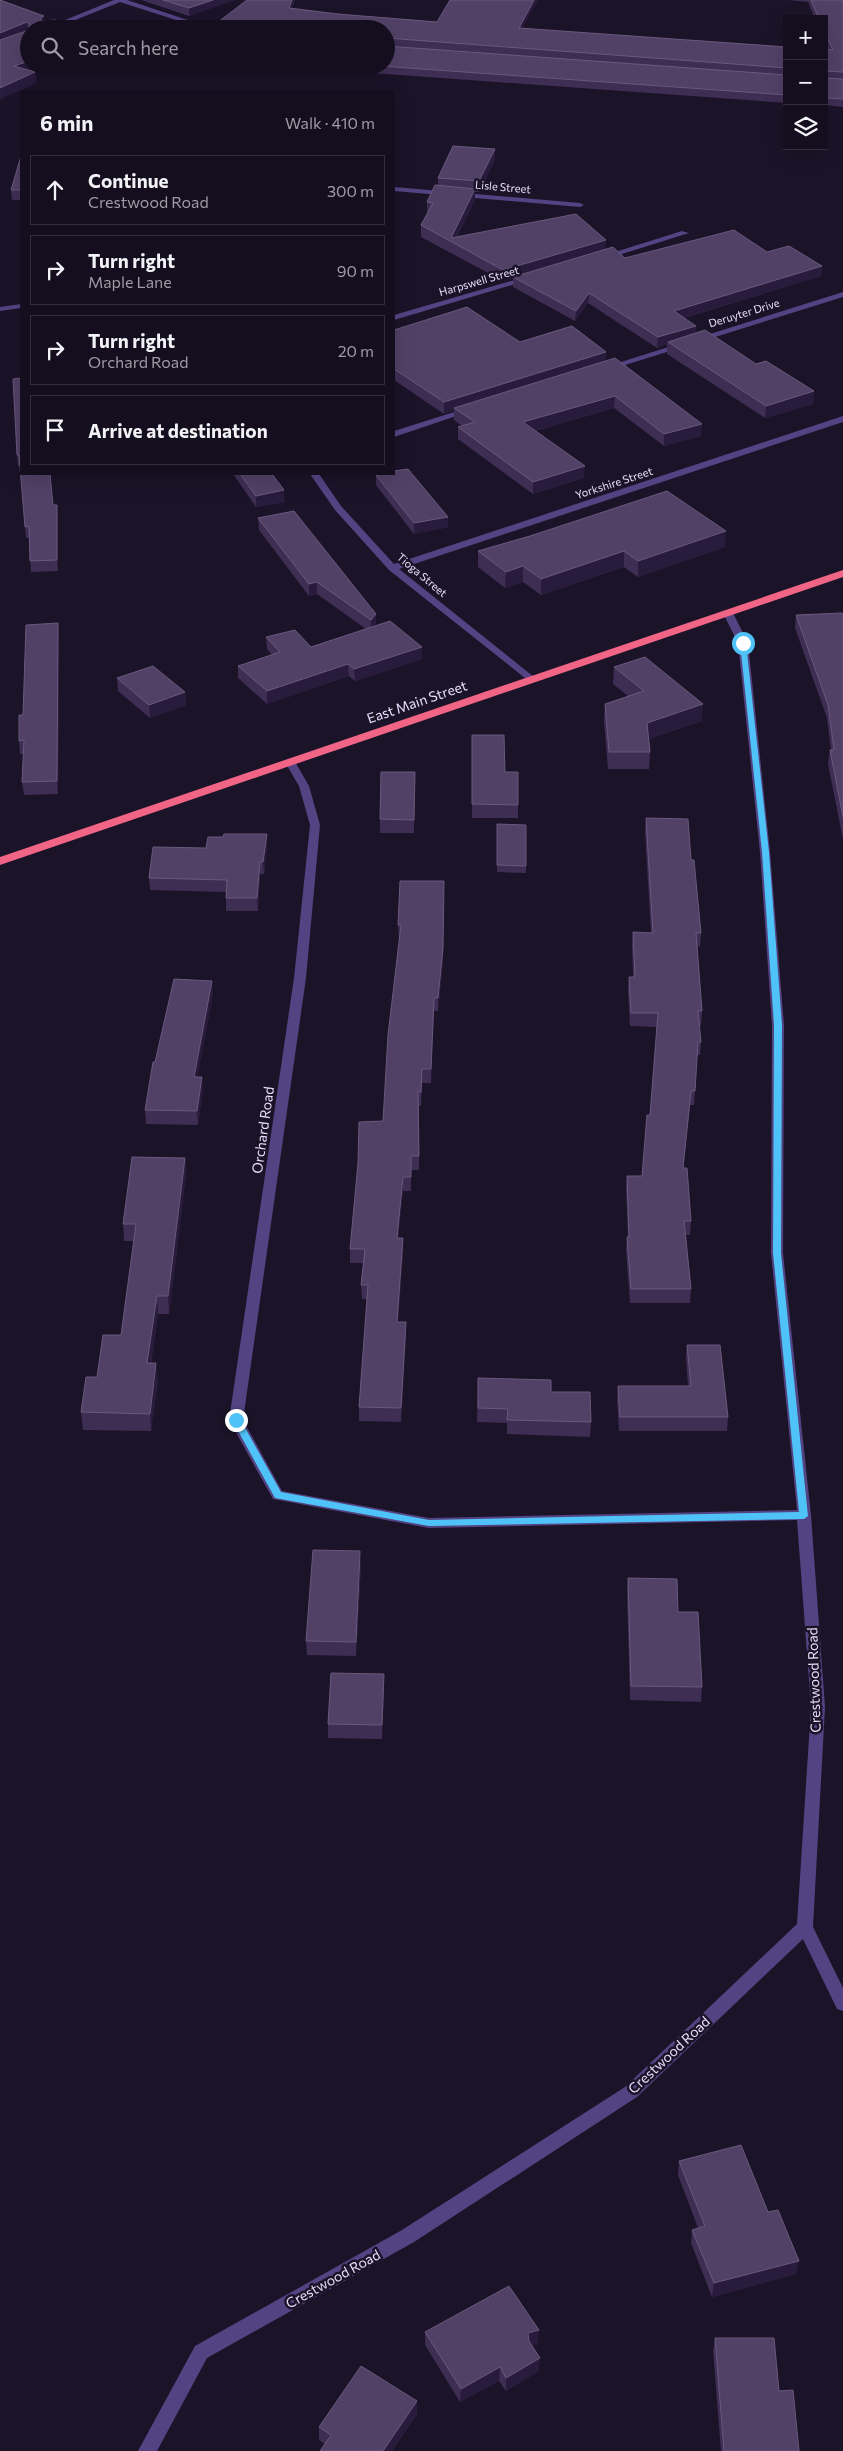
<!DOCTYPE html>
<html lang="en">
<head>
<meta charset="utf-8">
<style>
	:root { --surface:#140e1e; --page:#1d1727; --text:#f1f3f6; --muted:#9d9ca4; --line:#332e3c }
	body { margin:0; font-family:Commissioner,sans-serif; background:var(--page); color:var(--text) }
	.controls { position:absolute; right:15px; top:15px; display:grid; overflow:hidden; border-radius:0px; box-shadow:0 5px 20px #0002 }
	.controls button { width:45px; height:45px; display:grid; place-items:center; padding:0; border:0; border-bottom:1px solid var(--line); background:var(--surface); color:var(--text); font:25px sans-serif }
	.stop { position:absolute; width:15px; height:15px; margin:-11px; border:4px solid #4fc3f7; border-radius:50%; background:#fff }
	.stop.end { background:#4fc3f7; border-color:#fff; box-shadow:0 1px 5px #0008 }
	.list { margin:0; padding:0; list-style:none }
	h2 { display:flex; justify-content:space-between; align-items:center; height:65px; margin:0; padding:0 20px; font-size:21px }
	h2 small { font-size:16px; font-weight:400; color:var(--muted) }
	.list li { display:grid; grid-template-columns:32px 1fr auto; gap:15px; align-items:center; box-sizing:border-box; height:70px; margin:0 10px 10px; padding:0 10px; border:1px solid var(--line); border-radius:0px }
	.list b { display:block; font-size:19px; white-space:nowrap }
	.list p { margin:0; font-size:16px; white-space:nowrap; color:var(--muted) }
	.list em { font-size:16px; font-style:normal; color:var(--muted) }
	.icon { flex:none; width:28px; height:28px; fill:none; stroke:currentColor; stroke-width:2; stroke-linecap:round; stroke-linejoin:round }
	.map { position:relative; flex:none; width:843px; height:2451px; overflow:hidden }
	.search { position:absolute; background:var(--surface); box-shadow:0 5px 20px #0002; left:20px; top:20px; width:375px; height:55px; display:flex; align-items:center; gap:12px; box-sizing:border-box; padding:0 18px; border-radius:28px; color:var(--muted); font-size:19px }
	.panel { position:absolute; background:var(--surface); box-shadow:0 5px 20px #0002; left:20px; top:90px; width:375px; height:385px; border-radius:0px }
	.map>svg:first-child { display:block }
	.lines { fill:none; stroke-linecap:round; stroke-linejoin:round }
	.minor { fill:#544382; fill-rule:evenodd }
	.highway { fill:#f06485; fill-rule:evenodd }
	.wall { fill:#3f2e54 }
	.shaded-wall { fill:#291b3b }
	.building { fill:#514166; stroke:#69597d }
	.route { fill:#4fc3f7 }
	.labels { text-anchor:middle; stroke-width:5; stroke-linejoin:round; paint-order:stroke }
	.far-street-label { font-size:11px; fill:#e8ddfc; stroke:#1b1328 }
	.street-label { font-size:14px; fill:#e8ddfc; stroke:#1b1328 }
</style>
</head>
<body>
<div class="map">
<svg width="843" height="2451" viewBox="0 0 843 2451">
	<rect width="100%" height="100%" fill="#1b1328"/>
	<g class="lines">
		<path class="minor" d="M114,0h13l88,29h-11l-84,-27 -67,27h-10z
			M394,187l186,16 4,2 -4,2 -186,-16z
			M682,231l7,2 -83,26 -7,-2z
			M525,277l7,2 -138,41v-5z
			M843,292v5l-234,73 -7,-2z
			M21,304v4l-21,3v-4z
			M467,408l7,2 -80,27v-6z
			M843,416v6l-444,147 135,108 1,2 -5,3 -141,-112 -54,-60 -25,-36h9l22,32 53,58z
			M728,610l5,3 15,30 22,209 14,173 -1,228 28,262 14,192 -12,220 30,61v23l-6,-2 -34,-70 -166,158 -223,145 -207,116 -50,93h-19l57,-105 207,-116 223,-143 172,-163 14,-217 -14,-187 -368,8 -156,-29 -44,-79 65,-442 16,-153 -11,-39 -14,-24 5,-3 4,1 15,26 11,39 -14,153 -63,442 39,71 147,27 368,-8 -26,-257 1,-228 -12,-173 -22,-209 -15,-30z"/>
		<path class="highway" d="M843,570v7l-843,288v-8z"/>
	</g>
	<path class="wall" d="M0,0l44,16 -15,50h14l-13,5 5,1 1,11 -36,16z
		M141,0h93l-45,16z
		M247,0h48l-3,8 46,6 184,15 265,18v56l-511,-37h110v-37z
		M788,0h55v107l-19,-2v-56l5,1 -5,-11v-20h-9l-7,-17z
		M21,156v44h-9l-1,-10z
		M495,160l-16,32h-4v8l-18,37 149,13 19,8 142,-6 55,14 -1,10 -137,42 12,8 -1,7 61,31 58,27 -1,13 -48,14 -98,-64v-10l-10,4 -69,-45 -13,18 -62,-34v-9l-10,3 -82,-44v-12l6,-11v-12l11,-17v-7z
		M394,330l126,12 86,10v9l95,75 -37,10 -50,-38 -79,23 49,47 -51,16 -75,-55v-12l4,-1 -8,-6v-10l-10,4 -50,-34z
		M13,379l40,126 5,11v55l-27,1 -2,-34h-3l-6,-72h-2l-1,-11z
		M233,474h39l13,28 -29,5z
		M376,475l72,52 -34,7 -38,-49z
		M294,511l82,114 46,34 -67,22 -6,-5 -82,28 -29,-26v-12l34,-11 -5,-6 -1,-12 45,10 55,-18 -49,-35 -8,2 -50,-66 -1,-12z
		M725,547l-87,30 -14,-10 -83,28 -18,-13 -18,6 -27,-21v-16z
		M796,615h47v224l-15,-75 2,-14h1l-4,-32 -32,-90z
		M58,623l1,13 -1,158 -34,1 -2,-13 2,-28h-4l-1,-13 4,-26z
		M614,667l88,54 -53,18 1,13 -1,17h-41l-4,-48 1,-17 23,-8 -15,-12z
		M117,678l68,14 1,13 -36,13 -32,-27z
		M472,735l33,37 13,33v13h-46z
		M415,772l-1,61h-34v-14z
		M646,818l45,42 10,73 -1,14 -3,-1 5,65 -1,14h-2l2,17 -1,13h-3l-3,50h-4l-7,63 8,53 -1,14h-4l5,54 -1,14h-60l-4,-52 1,-14h1l-2,-48 1,-13h15l8,-61 7,-88 -27,-1 -2,-35 1,-14h4l-1,-31 1,-14 18,1 -6,-102z
		M497,824l29,1v48l-29,-1z
		M267,846l-3,28h-4l-2,37h-32v-19l-76,-2 -1,-12 57,-30z
		M400,881l43,80 -5,50h-4l-3,72h-9l-1,23h-2v64h-8v21h-8l-5,47h5v14l-5,70 8,14 -5,86 -42,-1v-14l8,-108h-5l-1,-14 3,-22h-14v-14l33,-128 17,-182h-1l-1,-14z
		M213,994l-16,83 6,13 -5,35 -52,-1 -1,-14 10,-48z
		M185,1158l1,17 -17,139h-11l-7,49 7,17 -7,51 -68,-1 -2,-18 16,-35 24,-42 13,-94h-10l-1,-17z
		M687,1345l41,72 -1,14h-108l-2,-31 1,-14h70l-2,-27z
		M478,1378l73,14 40,30 -1,15 -83,-3v-11l-30,-1z
		M361,1565l-5,91 -49,-1 -1,-14z
		M628,1578l50,34 24,75 -1,15 -71,-2 -3,-108z
		M384,1688l-2,51 -54,-1v-14z
		M679,2161l89,51 28,62 -84,23 -21,-54 1,-13 6,-2 -20,-53z
		M425,2332l113,12 -7,1 8,26 -33,20 -7,-10 -39,21 -35,-57z
		M715,2338l64,53 20,60h-78l-8,-100z
		M417,2401v13l-25,37h-72l5,-7 -6,-4v-13z"/>
	<path class="shaded-wall" d="M213,0h21l-45,16v-8z
		M292,0h3l-6,15v-7z
		M534,0h4l-20,36 1,-8z
		M44,16l1,10 -5,-8z
		M27,22l1,10 -28,11v-10z
		M29,61v5h14l-28,10 -1,-10z
		M35,72l1,11 -36,16v-11z
		M495,149v11l-16,32v-11z
		M475,189v11l-21,43 -3,-5z
		M606,240l-1,11 -92,26v1l-10,3v-11z
		M822,266l-1,10 -148,45 1,-10z
		M589,293l-1,10 -13,18 1,-10z
		M696,326l-1,10 -27,6 -1,2 -10,4 1,-11z
		M606,352v11l-152,45v2l-10,4v-12z
		M814,391l-1,13 -48,14 1,-12z
		M615,396l-1,12 -91,26v-12z
		M702,424l-1,12 -37,10v-12z
		M585,466l-1,12 -51,16v-12z
		M284,490l1,12 -29,5v-11z
		M57,505l1,11v55l-1,-11z
		M448,517v10l-34,7v-11z
		M726,531l-1,16 -87,30v-16z
		M624,551v16l-83,28v-16z
		M523,566v16l-18,6 1,-16z
		M317,582v12l-8,2v-12z
		M376,614v12l-5,6v-12z
		M58,623l1,13 -1,158 -1,-13z
		M422,647v12l-67,22 -1,-12z
		M348,664l1,12 -82,28v-13z
		M185,692l1,13 -36,13 -1,-13z
		M703,704l-1,17 -56,19 1,-17z
		M267,834v12l-3,28 -1,-12z
		M260,862v12l-2,37 -1,-13z
		M444,895l-1,66 -5,50v-13z
		M212,981l1,13 -18,96 -1,-13z
		M434,998v13l-3,72v-14z
		M202,1077l1,13 -5,35 -1,-14z
		M185,1158l1,17 -17,139 -1,-18z
		M403,1177v14l-6,61v-14z
		M403,1238v14l-6,84v-14z
		M157,1296l1,18 -10,66 -1,-17z
		M406,1322v14l-5,86v-14z
		M156,1363l2,17 -7,51 -1,-17z
		M360,1551l1,14 -5,91v-14z
		M384,1674v14l-2,51v-14z
		M799,2261l-3,13 -84,23 2,-14z
		M539,2330l-1,14 -11,2 1,-13z
		M540,2358l-1,13 -33,20v-13z
		M500,2367l-1,14 -39,21 1,-13z
		M417,2401v13l-25,37h-9z"/>
	<path class="building" d="M0,0l44,16 -4,2 2,3 13,-1 25,9h-51l1,-5 -3,-2 -27,11z
		M163,0h50l-24,8z
		M247,0h45l-3,8 49,6 99,8 13,-22h84l-15,28 268,19v21l-401,-30v-9h-177z
		M811,0h32v72l-19,-1v-22l9,1 -9,-20v-11h-5z
		M29,30v31l-15,5 21,6 -35,16v-48z
		M386,46l401,29v20l-407,-29h6z
		M824,77l1,1 18,1v20l-19,-1z
		M453,146l42,3 -16,32 -41,-3z
		M21,156v34h-10z
		M435,185l40,4 -24,49 125,-24 30,26 -103,30 -82,-45 12,-22 -6,-1z
		M734,230l33,22 22,-6 33,20 -148,45 22,15 -38,11 -69,-44 -13,18 -63,-34 100,-30 12,11z
		M467,307l53,35 52,-16 34,26 -162,50 -50,-33v-39z
		M705,330l51,34 10,-3 48,30 -48,15 -98,-64z
		M615,358l87,66 -38,10 -49,-38 -92,26 62,44 -52,16 -75,-55 17,-5 -21,-14z
		M21,378v96h29l3,31h4v55l-27,1 -1,-35 -4,1 -6,-72h-2l-4,-76z
		M408,469l40,48 -34,6 -38,-48 6,-1h12v-3z
		M240,474h32l12,16 -28,6z
		M667,491l59,40 -88,30 -14,-10 -83,28 -18,-13 -17,6 -28,-21 52,-15z
		M294,511l82,103 -5,6 -54,-38 -8,2 -51,-66z
		M842,613l1,2v202l-13,-67h4l-6,-45 -32,-90z
		M390,621l32,26 -68,22 -6,-5 -81,27 -29,-25 42,-14 -14,-15 29,-7 16,17z
		M58,623l-1,158 -35,1 2,-42 -5,1v-26h4l3,-90z
		M645,657l58,47 -56,19 3,29h-41l-4,-48 39,-13 -30,-24z
		M153,666l32,26 -36,13 -32,-27z
		M472,735h32l1,37h13v33l-46,-1z
		M381,772h34l-1,48 -34,-1z
		M646,818l42,1 3,41h3l7,73h-5l6,78h-4l3,31h-3l-3,49h-4l-8,77h4l4,53h-7l7,68h-60l-4,-52h2l-2,-61h15l5,-61h3l8,-102h-27l-2,-36h6l-2,-45 20,1z
		M497,824l29,1v41l-29,-1z
		M224,834h43l-4,28h-3l-3,36h-31l1,-18 -78,-2 4,-31 53,1 2,-11h15z
		M400,881h44l-1,67 -5,50h-4l-3,71h-9l-1,23h-3l1,64h-8v21h-8l-6,61h6l-6,84h9l-5,86 -42,-1 9,-122h-7l4,-36h-15l8,-86 1,-41 24,-1 5,-86 13,-110h-3z
		M174,979l38,2 -18,96h8l-5,34 -52,-1 8,-48h2z
		M132,1157l53,1 -17,138h-11l-10,67h9l-6,51 -69,-2 5,-35h11l6,-42h18l15,-111h-13z
		M687,1345h33l8,72h-108l-2,-31h73z
		M478,1378l73,2v12h39l1,30 -84,-2 1,-11 -30,-1z
		M313,1550l47,1 -4,91 -50,-1z
		M628,1578l49,1 1,33h20l4,75 -71,-1z
		M331,1673l53,1 -2,51 -54,-1z
		M741,2145l27,67 10,-2 21,51 -85,22 -22,-53 13,-4 -26,-65z
		M509,2286l30,44 -11,3 1,8 11,17 -34,20 -6,-11 -39,22 -36,-57z
		M715,2338h59l5,53 14,-1 6,61h-75z
		M361,2366l56,35 -34,50h-63l11,-16 -12,-8z"/>
	<path class="route" d="M743,641l3,2 23,209 13,173 -1,228 27,263 -4,3 -375,7 -154,-28 -43,-78 1,-3h6l42,75 148,28 370,-8 -26,-259 1,-228 -12,-173 -22,-209z"/>
	<g class="labels">
		<g class="far-street-label">
			<text transform="translate(503 187) rotate(5)" y="4">Lisle Street</text>
			<text transform="translate(479 281) rotate(-16)" y="4">Harpswell Street</text>
			<text transform="translate(744 313) rotate(-17)" y="4">Deruyter Drive</text>
			<text transform="translate(614 483) rotate(-18)" y="4">Yorkshire Street</text>
			<text transform="translate(422 575) rotate(40)" y="4">Tioga Street</text>
		</g>
		<g class="street-label">
			<text transform="translate(417 702) rotate(-19)" y="5">East Main Street</text>
			<text transform="translate(263 1130) rotate(-82)" y="5">Orchard Road</text>
			<text transform="translate(814 1680) rotate(-92)" y="5">Crestwood Road</text>
			<text transform="translate(669 2055) rotate(-43)" y="5">Crestwood Road</text>
			<text transform="translate(333 2279) rotate(-29)" y="5">Crestwood Road</text>
		</g>
	</g>
</svg>
<div class="controls">
<button>+</button>
<button>−</button>
<button><svg class="icon" aria-label="layers" viewBox="0 0 24 24"><path d="M12 4l9 5-9 5-9-5zM3 14l9 5 9-5"/></svg></button>
</div>
<div class="stop" style="left:743px;top:643px"></div>
<div class="stop end" style="left:236px;top:1420px"></div>
<div class="search"><svg class="icon" aria-label="search" viewBox="0 0 24 24"><circle cx="10" cy="10" r="6"/><path d="M15 15l6 6"/></svg>Search here</div>
<section class="panel">
<h2>6 min<small>Walk · 410 m</small></h2>
<ul class="list">
<li><svg class="icon" aria-label="ahead" viewBox="0 0 24 24"><path d="M12 20V5M6 11l6-6 6 6"/></svg><div><b>Continue</b><p>Crestwood Road</p></div><em>300 m</em></li>
<li><svg class="icon" aria-label="right" viewBox="0 0 24 24"><path d="M7 20v-9h11M14 6l5 5-5 5"/></svg><div><b>Turn right</b><p>Maple Lane</p></div><em>90 m</em></li>
<li><svg class="icon" aria-label="right" viewBox="0 0 24 24"><path d="M7 20v-9h11M14 6l5 5-5 5"/></svg><div><b>Turn right</b><p>Orchard Road</p></div><em>20 m</em></li>
<li><svg class="icon" aria-label="arrive" viewBox="0 0 24 24"><path d="M6 21V4h12l-3 4 3 4H6"/></svg><div><b>Arrive at destination</b></div></li>
</ul>
</section>
</div>
</body>
</html>
